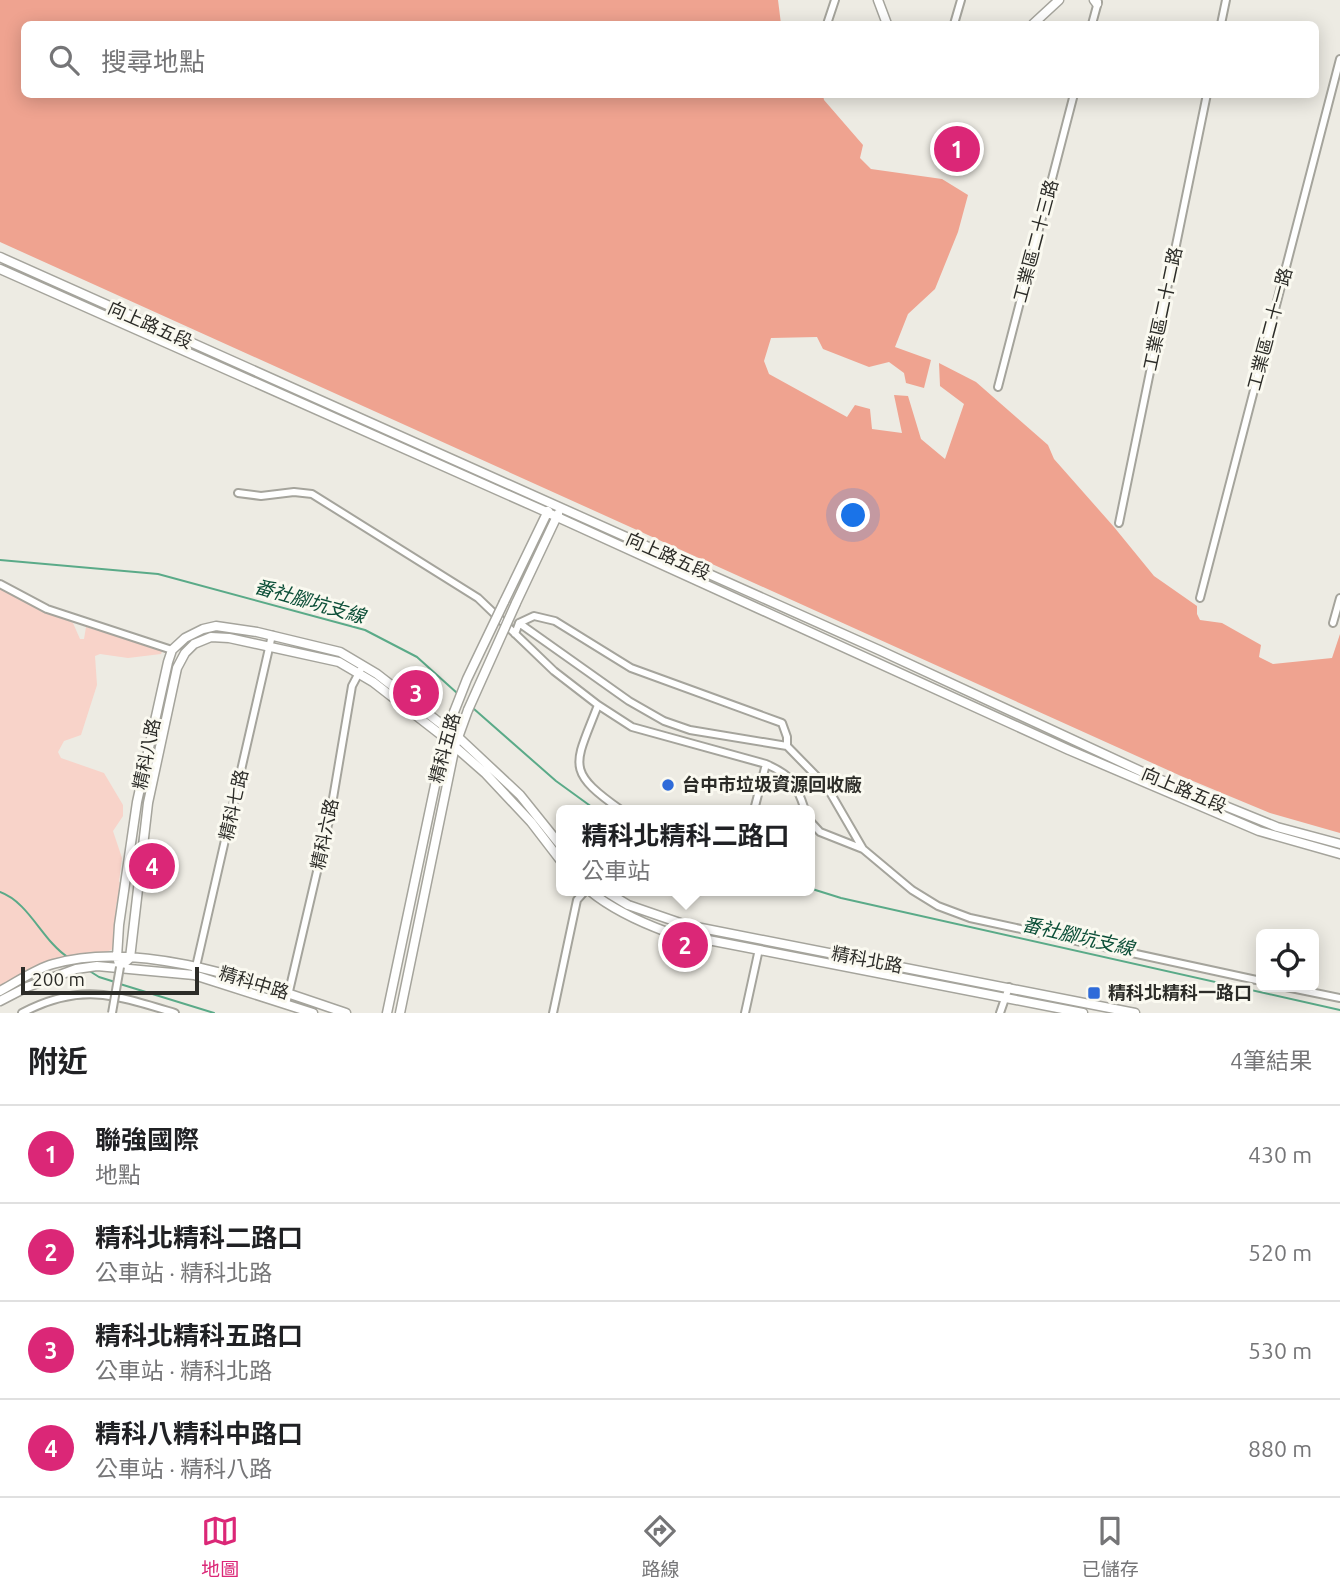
<!DOCTYPE html>
<html lang="zh-TW">
<head>
<meta charset="utf-8">
<style>
	:root { --surface:#fff; --page:#f6f6f6; --text:#202124; --muted:#757577; --line:#e0e0e0; --accent:#db2777 }
	body { margin:0; font-family:Ubuntu,"Noto Sans TC",sans-serif; background:var(--page); color:var(--text) }
	.controls { position:absolute; right:21px; bottom:21px; display:grid; overflow:hidden; border-radius:10px; box-shadow:0 4px 18px #0003 }
	.controls button { width:63px; height:63px; display:grid; place-items:center; padding:0; border:0; border-bottom:2px solid var(--line); background:var(--surface); color:var(--text); font:35px sans-serif }
	.scale { position:absolute; left:21px; bottom:18px; width:178px; box-sizing:border-box; padding-left:7px; border:4px solid #2c2c28; border-top:0; font-size:19px; line-height:24px; white-space:nowrap; color:#2c2c28; -webkit-text-stroke:5px #faf9f0; paint-order:stroke }
	.you { position:absolute; left:854px; top:516px; width:24px; height:24px; margin:-18px; border:5px solid #fff; border-radius:50%; background:#1a73e8; box-shadow:0 0 0 10px #1a73e833 }
	.badge { display:grid; place-items:center; width:46px; height:46px; border-radius:50%; background:var(--accent); color:#fff; font-size:23px; font-weight:700 }
	.pin { position:absolute; translate:-50% -50%; border:4px solid #fff; box-shadow:0 2px 7px #0006 }
	.popup { position:absolute; left:556px; top:805px; width:259px; height:91px; box-sizing:border-box; display:grid; place-content:center; border-radius:10px; background:var(--surface); filter:drop-shadow(0 2px 5px #0005); font-size:23px; white-space:nowrap; color:var(--muted) }
	.popup b { font-size:26px; color:var(--text) }
	.popup::after { content:''; position:absolute; left:50%; top:100%; margin-left:-14px; border:14px solid transparent; border-top-color:var(--surface) }
	.list { margin:0; padding:0; list-style:none }
	h2 { display:flex; justify-content:space-between; align-items:center; height:91px; margin:0; padding:0 28px; font-size:30px }
	h2 small { font-size:23px; font-weight:400; color:var(--muted) }
	.list li { display:grid; grid-template-columns:46px 1fr auto; gap:21px; align-items:center; box-sizing:border-box; height:98px; padding:0 28px; border-top:2px solid var(--line) }
	.list b { display:block; font-size:26px; white-space:nowrap }
	.list p { margin:0; font-size:23px; white-space:nowrap; color:var(--muted) }
	.list em { font-size:23px; font-style:normal; color:var(--muted) }
	.icon { flex:none; width:38px; height:38px; fill:none; stroke:currentColor; stroke-width:2; stroke-linecap:round; stroke-linejoin:round }
	.map { position:relative; flex:none; width:1340px; height:1013px; overflow:hidden }
	.search { position:absolute; background:var(--surface); box-shadow:0 4px 18px #0003; left:21px; right:21px; top:21px; height:77px; display:flex; align-items:center; gap:18px; box-sizing:border-box; padding:0 24px; border-radius:10px; color:var(--muted); font-size:26px }
	.sheet { height:483px; background:var(--surface) }
	nav { display:flex; justify-content:space-around; align-items:center; box-sizing:border-box; height:98px; border-top:2px solid var(--line); background:var(--surface); font-size:19px; color:var(--muted) }
	nav a { display:grid; justify-items:center; gap:4px }
	nav .on { color:var(--accent) }
	.map>svg:first-child { display:block }
	.green { fill:#f8d3c9 }
	.forest { fill:#efa390 }
	.lines { fill:none; stroke-linecap:round; stroke-linejoin:round }
	.stream { stroke:#5aaa88; stroke-width:2 }
	.street-casing { stroke:#a5a49c; stroke-width:10 }
	.secondary-casing { stroke:#a5a49c; stroke-width:11 }
	.street { stroke:#fff; stroke-width:6 }
	.secondary { stroke:#fff; stroke-width:8 }
	.street-bridge-casing { stroke:#a5a49c; stroke-width:10; stroke-linecap:butt }
	.secondary-bridge-casing { stroke:#a5a49c; stroke-width:11; stroke-linecap:butt }
	.street-bridge { stroke:#fff; stroke-width:6 }
	.secondary-bridge { stroke:#fff; stroke-width:8 }
	.poi-dot { fill:#2f6bd9; stroke:#faf9f0; stroke-width:2.5 }
	.labels { text-anchor:middle; stroke-width:6; stroke-linejoin:round; paint-order:stroke }
	.street-label { font-size:18px; fill:#2c2c28; stroke:#faf9f0 }
	.poi-label { font-size:18px; font-weight:bold; fill:#2c2c28; stroke:#faf9f0; text-anchor:start }
	.water-label { font-size:19px; font-style:italic; fill:#0b4e37; stroke:#faf9f0 }
</style>
</head>
<body>
<div class="map">
<svg width="1340" height="1013" viewBox="0 0 1340 1013">
	<rect width="100%" height="100%" fill="#edebe3"/>
	<path class="green" d="M0,588l73,35 7,16h4l2,-12 77,23 -2,4 -33,4 -28,-4 -5,2 2,29 -16,50 -17,6 -6,11 3,6 43,15 19,32v11l-10,15 9,27 -3,24 8,2 -2,14 -9,6 -1,37 -2,8 -11,5 -34,7 -68,28z"/>
	<path class="forest" d="M0,0h778l3,24h-757v70l799,1 1,5 39,45 -3,13 11,11 71,10 26,16 -10,37 -23,57 -27,25 -13,33 36,13 -7,28 -18,-5 -2,-10 -15,-11 -20,5 -46,-18 -6,-12 -46,1 -7,23 5,13 78,43 8,-12 15,4 2,20 30,4 -8,-38 14,1 13,43 24,20 19,-55 -24,-18 -1,-23 37,19 72,63 6,14 60,68 40,49 43,30v8l3,6 22,3 39,22 -2,12 14,7 59,-6 8,-24v199l-70,-20 -89,-37 -1181,-534z"/>
	<g class="lines">
		<path class="stream" d="M0,560l158,14 207,56 52,27 40,36
			M474,709l82,72 40,29
			M809,888l32,10 499,112
			M0,892c30,11 42,49 69,66
			M88,970l11,7 16,5
			M120,984l94,29"/>
		<g class="street-casing">
			<path id="street" d="M827,24l8,-24
				M954,24l7,-24
				M1092,24l6,-22
				M1221,24l5,-24
				M998,387l76,-293
				M238,493l23,3 33,-4 18,2 166,104 76,73 44,34c-23,60 -34,65 23,105
				M1119,523l88,-429
				M0,584l47,25 125,41
				M1200,598l140,-539
				M519,623l110,78 35,20 26,9 97,16 40,41 36,62
				M1333,623l7,-25
				M515,634l4,-11 15,-7 21,5 76,47 151,55 5,14v9
				M598,705l34,22 134,37c27,12 30,19 39,46
				M754,810l12,-46
				M809,820l11,12 43,17 49,41 26,16 32,12 291,63
				M195,971l77,-336
				M1286,987l54,11
				M286,1004l44,-188 22,-130 9,-17
				M22,1013c59,-31 94,-18 153,0
				M553,1013l24,-113 8,-9
				M745,1013l14,-64
				M1000,1013l9,-26"/>
		</g>
		<g class="secondary-casing">
			<path id="secondary" d="M878,0l9,24
				M1094,0l3,4
				M1033,24l26,-24
				M0,257l879,393 270,125 128,52 63,17
				M0,269l542,241 527,240 190,81 81,23
				M504,602l44,-91
				M516,603l42,-89
				M590,891c23,19 50,31 77,41l416,81
				M605,891l23,14 58,20 449,88
				M120,967l-3,-10 2,-32 18,-123 31,-140 4,-12 13,-12 18,-9 13,-3 41,6 83,20 37,22 81,63 62,58 41,51
				M120,967l10,-9 18,-155 29,-135 8,-15 9,-9 17,-7 18,1 110,24 34,20 72,56 40,35 46,49 30,39
				M0,991c17,-9 35,-22 53,-27 89,-26 207,20 293,49
				M0,1001l27,-14 49,-18 21,-3 97,9 119,38
				M387,1013l58,-275 9,-26
				M400,1013l55,-267 13,-36"/>
		</g>
		<use href="#street" class="street"/>
		<use href="#secondary" class="secondary"/>
		<g class="street-bridge-casing">
			<path id="street-bridge" d="M112,1013l8,-46"/>
		</g>
		<g class="secondary-bridge-casing">
			<path id="secondary-bridge" d="M468,710l48,-107
				M454,712l13,-33 37,-77"/>
		</g>
		<use href="#street-bridge" class="street-bridge"/>
		<use href="#secondary-bridge" class="secondary-bridge"/>
	</g>
	<g class="poi-dot">
		<circle cx="668" cy="785" r="7"/>
		<rect x="1087" y="986" width="14" height="14" rx="3.5"/>
	</g>
	<g class="labels">
		<g class="street-label">
			<text transform="translate(1036 241) rotate(-75)" y="6">工業區二十三路</text>
			<text transform="translate(1163 309) rotate(-78)" y="6">工業區二十二路</text>
			<text transform="translate(150 325) rotate(24)" y="6">向上路五段</text>
			<text transform="translate(1270 329) rotate(-75)" y="6">工業區二十一路</text>
			<text transform="translate(668 556) rotate(24)" y="6">向上路五段</text>
			<text transform="translate(445 748) rotate(-75)" y="6">精科五路</text>
			<text transform="translate(147 754) rotate(-78)" y="6">精科八路</text>
			<text transform="translate(1184 790) rotate(23)" y="6">向上路五段</text>
			<text transform="translate(234 805) rotate(-77)" y="6">精科七路</text>
			<text transform="translate(325 834) rotate(-78)" y="6">精科六路</text>
			<text transform="translate(867 960) rotate(11)" y="6">精科北路</text>
			<text transform="translate(254 983) rotate(17)" y="6">精科中路</text>
		</g>
		<g class="poi-label">
			<text x="682" y="791">台中市垃圾資源回收廠</text>
			<text x="1108" y="999">精科北精科一路口</text>
		</g>
		<g class="water-label">
			<text transform="translate(310 601) rotate(16)" y="7">番社腳坑支線</text>
			<text transform="translate(1078 936) rotate(13)" y="7">番社腳坑支線</text>
		</g>
	</g>
</svg>
<div class="controls">
<button><svg class="icon" aria-label="locate" viewBox="0 0 24 24"><circle cx="12" cy="12" r="6"/><path d="M12 2v4M12 18v4M2 12h4M18 12h4"/></svg></button>
</div>
<div class="scale">200 m</div>
<div class="you"></div>
<div class="pin badge" style="left:957px;top:149px">1</div>
<div class="pin badge" style="left:685px;top:945px">2</div>
<div class="popup"><b>精科北精科二路口</b>公車站</div>
<div class="pin badge" style="left:416px;top:693px">3</div>
<div class="pin badge" style="left:152px;top:866px">4</div>
<div class="search"><svg class="icon" aria-label="search" viewBox="0 0 24 24"><circle cx="10" cy="10" r="6"/><path d="M15 15l6 6"/></svg>搜尋地點</div>
</div>
<section class="sheet">
<h2>附近<small>4筆結果</small></h2>
<ul class="list">
<li><span class="badge">1</span><div><b>聯強國際</b><p>地點</p></div><em>430 m</em></li>
<li><span class="badge">2</span><div><b>精科北精科二路口</b><p>公車站 · 精科北路</p></div><em>520 m</em></li>
<li><span class="badge">3</span><div><b>精科北精科五路口</b><p>公車站 · 精科北路</p></div><em>530 m</em></li>
<li><span class="badge">4</span><div><b>精科八精科中路口</b><p>公車站 · 精科八路</p></div><em>880 m</em></li>
</ul>
</section>
<nav>
<a class="on"><svg class="icon" aria-label="map" viewBox="0 0 24 24"><path d="M3 6l6-2 6 2 6-2v14l-6 2-6-2-6 2zM9 4v14M15 6v14"/></svg>地圖</a>
<a><svg class="icon" aria-label="directions" viewBox="0 0 24 24"><path d="M12 3l9 9-9 9-9-9zM9 14v-3h6M13 9l2 2-2 2"/></svg>路線</a>
<a><svg class="icon" aria-label="saved" viewBox="0 0 24 24"><path d="M7 4h10v16l-5-4-5 4z"/></svg>已儲存</a>
</nav>
</body>
</html>
